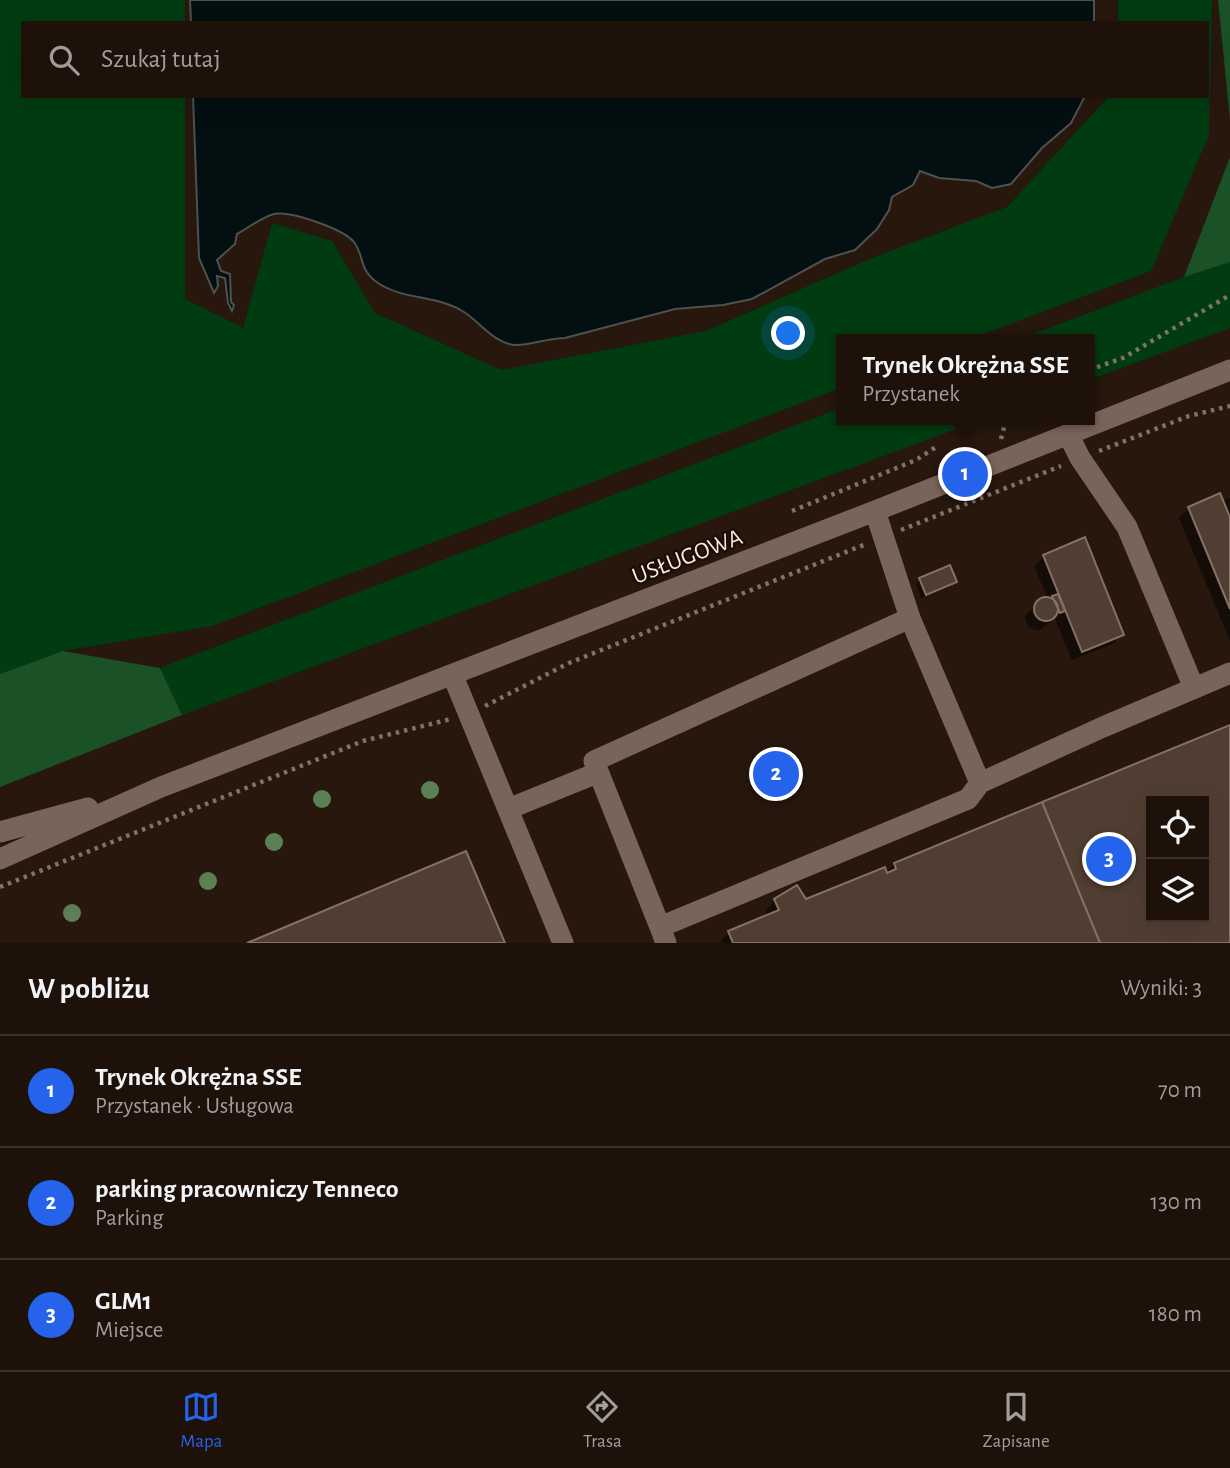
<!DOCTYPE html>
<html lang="pl">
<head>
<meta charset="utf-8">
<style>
	:root { --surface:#1d110a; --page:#2a1f18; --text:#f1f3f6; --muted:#a09d9c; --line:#3b312b; --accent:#2563eb }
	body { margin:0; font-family:"Alegreya Sans",sans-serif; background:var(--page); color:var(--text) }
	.controls { position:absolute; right:21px; bottom:21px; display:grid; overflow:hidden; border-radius:0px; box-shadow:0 7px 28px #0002 }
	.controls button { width:63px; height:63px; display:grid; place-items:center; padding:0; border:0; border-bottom:2px solid var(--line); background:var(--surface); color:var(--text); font:35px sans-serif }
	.you { position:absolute; left:789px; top:334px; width:24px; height:24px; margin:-18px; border:5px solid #fff; border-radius:50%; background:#1a73e8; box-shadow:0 0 0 10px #1a73e833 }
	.badge { display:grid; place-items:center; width:46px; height:46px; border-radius:50%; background:var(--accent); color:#fff; font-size:23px; font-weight:700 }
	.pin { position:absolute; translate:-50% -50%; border:4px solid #fff; box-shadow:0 2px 7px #0006 }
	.popup { position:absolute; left:836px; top:334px; width:259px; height:91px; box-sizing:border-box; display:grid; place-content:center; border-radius:0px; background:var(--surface); filter:drop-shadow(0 2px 5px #0005); font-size:23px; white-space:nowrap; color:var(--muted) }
	.popup b { font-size:26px; color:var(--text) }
	.popup::after { content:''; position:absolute; left:50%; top:100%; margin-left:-14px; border:14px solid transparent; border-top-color:var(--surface) }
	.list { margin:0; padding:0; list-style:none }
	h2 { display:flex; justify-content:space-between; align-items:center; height:91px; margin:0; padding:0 28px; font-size:30px }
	h2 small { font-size:23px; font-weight:400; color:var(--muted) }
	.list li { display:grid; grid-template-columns:46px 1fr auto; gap:21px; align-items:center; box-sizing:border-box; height:112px; padding:0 28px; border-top:2px solid var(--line) }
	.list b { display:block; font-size:26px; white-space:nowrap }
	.list p { margin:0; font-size:23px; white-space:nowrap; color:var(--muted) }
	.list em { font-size:23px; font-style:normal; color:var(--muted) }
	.icon { flex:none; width:38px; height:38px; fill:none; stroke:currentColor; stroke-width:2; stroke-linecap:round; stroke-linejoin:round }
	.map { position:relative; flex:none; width:1230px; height:943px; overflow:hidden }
	.search { position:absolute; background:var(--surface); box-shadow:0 7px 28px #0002; left:21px; right:21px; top:21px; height:77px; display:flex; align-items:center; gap:18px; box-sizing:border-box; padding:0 24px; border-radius:0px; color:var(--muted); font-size:26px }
	.sheet { height:427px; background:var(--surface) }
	nav { display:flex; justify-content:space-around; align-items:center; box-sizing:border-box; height:98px; border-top:2px solid var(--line); background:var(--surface); font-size:19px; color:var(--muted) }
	nav a { display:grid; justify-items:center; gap:4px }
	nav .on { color:var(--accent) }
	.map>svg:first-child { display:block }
	.green { fill:#003b11 }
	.forest { fill:#1a5126 }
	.water { fill:#040f11; stroke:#4d5150; stroke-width:2 }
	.shadow { fill:#0007; fill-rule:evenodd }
	.building { fill:#513e33; stroke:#867165; stroke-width:2; fill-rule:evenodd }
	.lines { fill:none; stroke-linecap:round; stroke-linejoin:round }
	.path { stroke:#807269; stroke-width:4.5; stroke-dasharray:3.5 5; stroke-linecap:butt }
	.minor { stroke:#796459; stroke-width:21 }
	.tree { fill:#5c7f56 }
	.labels { text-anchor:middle; stroke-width:5; stroke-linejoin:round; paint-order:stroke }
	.street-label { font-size:24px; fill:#f6eae3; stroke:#1d0e05 }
</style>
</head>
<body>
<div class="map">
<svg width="1230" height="943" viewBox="0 0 1230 943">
	<rect width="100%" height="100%" fill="#27170d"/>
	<path class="green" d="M0,0h185v23h-162v73h162v203l58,29 29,-105 60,18 43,72 126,57 205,-39 166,-73 135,-51 102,-111h98v-73h-89v-23h94l-3,135 -58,136 -181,68h-129v49l-629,238 -149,25 -63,23z
		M1230,262v66l-141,52v-41h-69l164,-62z
		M841,408v12h140l-799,295 -22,-47z"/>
	<path class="forest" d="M1218,0h12v120z
		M1230,157v105l-46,15z
		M63,651l97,17 22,47 -182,72v-113z"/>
	<path class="water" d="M190,0h904v23h-903z
		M193,96h892l-14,27 -29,25 -31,36 -19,4 -16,-7 -37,-3 -19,-7 -7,14 -21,12 -3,13 -12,19 -22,21 -30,9 -73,40 -29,6 -48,4 -110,29c-16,0 -35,7 -48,7 -22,0 -37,-23 -53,-33 -26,-17 -61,-12 -86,-29 -20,-14 -13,-26 -24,-41 -11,-13 -62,-31 -80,-28 -12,3 -26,14 -37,20l-2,10 -18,16 4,11 9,3 1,28 3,3 -2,6 -4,-8 -3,-25 -8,-2 1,10 -4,7 -15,-35z"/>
	<path class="shadow" d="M1230,498v143l-51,-123 10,-10z
		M1044,556l78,78 -9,10 -41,16 -17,-41 -17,12 -9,-3 -4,-9 1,-5 21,-17 -13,-31z
		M920,579l35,3 -4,4 -30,12 -5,-14z
		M1230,727v216h-510l9,-11 39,-16 -2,-6 9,-10 31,1 80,-28 8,-9zM1151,801h53v116h-53z"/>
	<path class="building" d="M1220,493l10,24v92l-42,-102z
		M1085,537l39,98 -42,17 -39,-97z
		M950,565l7,17 -31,13 -7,-17z
		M1058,594l7,17 -5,2 -8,-17z
		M1034 609a12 12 0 1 1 24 0a12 12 0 1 1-24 0Z
		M1230,725v218h-130l-58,-141zM1151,801h53v116h-53z
		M1042,802l58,141h-367l-5,-12 51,-21 -5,-11 23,-14 9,14 79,-32 2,6 9,-4 -2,-6z
		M466,851l39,92h-258z"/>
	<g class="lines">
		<path class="path" d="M1089,370l34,-12 107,-63
			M1001,439l5,-19
			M1099,451l90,-35 41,-10
			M792,511l124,-51 20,-13
			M901,530l160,-64
			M485,706l84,-43 297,-119
			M0,887l363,-146 88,-22"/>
		<path class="minor" d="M1068,434l12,24 47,69 67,161
			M875,511l35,107 70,165
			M453,676l110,267
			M508,809l89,-36
			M0,832l88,-24
			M0,859l161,-72 714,-276 355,-141
			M660,927l-66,-166 316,-143
			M666,943l-6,-16 308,-128 12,-16 123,-56 127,-54"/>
	</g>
	<g class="tree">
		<circle cx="430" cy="790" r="9"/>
		<circle cx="322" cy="799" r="9"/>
		<circle cx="274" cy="842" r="9"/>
		<circle cx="208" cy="881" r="9"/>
		<circle cx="72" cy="913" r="9"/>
	</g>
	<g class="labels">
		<g class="street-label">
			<text transform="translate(687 556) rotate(-21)" y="8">USŁUGOWA</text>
		</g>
	</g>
</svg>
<div class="controls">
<button><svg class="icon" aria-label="locate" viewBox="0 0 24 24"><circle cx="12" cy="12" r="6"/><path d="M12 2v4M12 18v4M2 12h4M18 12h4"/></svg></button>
<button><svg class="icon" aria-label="layers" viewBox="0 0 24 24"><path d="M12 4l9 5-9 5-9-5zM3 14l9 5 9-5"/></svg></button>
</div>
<div class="you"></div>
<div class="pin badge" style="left:965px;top:474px">1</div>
<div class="popup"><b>Trynek Okrężna SSE</b>Przystanek</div>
<div class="pin badge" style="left:776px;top:774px">2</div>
<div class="pin badge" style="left:1109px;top:859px">3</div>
<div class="search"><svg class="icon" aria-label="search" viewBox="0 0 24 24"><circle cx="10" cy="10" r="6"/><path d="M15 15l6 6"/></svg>Szukaj tutaj</div>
</div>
<section class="sheet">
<h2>W pobliżu<small>Wyniki: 3</small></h2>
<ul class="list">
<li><span class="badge">1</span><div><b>Trynek Okrężna SSE</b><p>Przystanek · Usługowa</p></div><em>70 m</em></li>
<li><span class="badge">2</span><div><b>parking pracowniczy Tenneco</b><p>Parking</p></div><em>130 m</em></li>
<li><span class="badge">3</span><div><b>GLM1</b><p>Miejsce</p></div><em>180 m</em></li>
</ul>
</section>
<nav>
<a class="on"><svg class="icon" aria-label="map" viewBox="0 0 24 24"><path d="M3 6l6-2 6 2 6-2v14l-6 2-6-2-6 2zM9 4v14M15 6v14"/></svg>Mapa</a>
<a><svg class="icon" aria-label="directions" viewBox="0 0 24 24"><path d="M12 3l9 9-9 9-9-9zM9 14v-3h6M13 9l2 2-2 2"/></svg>Trasa</a>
<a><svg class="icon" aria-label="saved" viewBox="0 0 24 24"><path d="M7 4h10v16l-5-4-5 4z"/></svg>Zapisane</a>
</nav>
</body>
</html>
